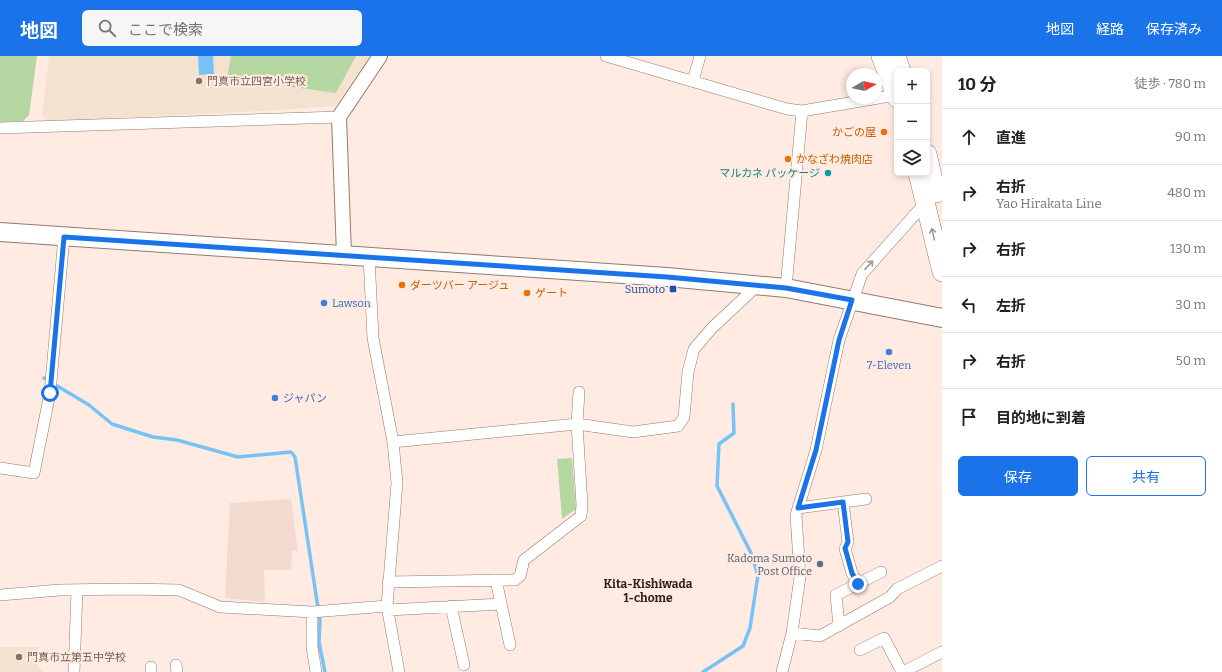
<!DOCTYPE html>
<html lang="ja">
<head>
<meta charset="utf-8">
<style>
	:root { --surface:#fff; --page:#f6f6f6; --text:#202124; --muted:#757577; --line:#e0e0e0; --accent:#1a73e8 }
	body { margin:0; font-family:Bitter,"Noto Sans JP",serif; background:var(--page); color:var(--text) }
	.controls { position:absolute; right:12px; top:12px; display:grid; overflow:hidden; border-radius:6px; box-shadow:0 2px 6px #0003 }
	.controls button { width:36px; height:36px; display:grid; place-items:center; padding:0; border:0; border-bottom:1px solid var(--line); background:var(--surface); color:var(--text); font:20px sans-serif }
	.compass { position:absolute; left:846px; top:12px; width:36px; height:36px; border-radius:50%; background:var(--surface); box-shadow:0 2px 6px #0003; rotate:81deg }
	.stop { position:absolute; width:12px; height:12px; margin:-9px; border:3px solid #1a73e8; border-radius:50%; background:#fff }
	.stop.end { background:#1a73e8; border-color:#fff; box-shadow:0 1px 4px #0008 }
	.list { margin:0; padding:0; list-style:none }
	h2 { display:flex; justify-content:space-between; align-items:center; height:52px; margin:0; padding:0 16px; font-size:17px }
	h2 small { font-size:13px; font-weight:400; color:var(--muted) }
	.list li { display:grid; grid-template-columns:26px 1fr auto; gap:12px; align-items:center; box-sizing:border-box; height:56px; padding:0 16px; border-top:1px solid var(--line) }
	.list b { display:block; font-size:15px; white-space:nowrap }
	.list p { margin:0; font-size:13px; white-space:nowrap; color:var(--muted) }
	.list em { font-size:13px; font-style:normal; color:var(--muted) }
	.actions { display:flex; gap:8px; padding:12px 16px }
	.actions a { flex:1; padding:9px 0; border:1px solid var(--accent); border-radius:6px; text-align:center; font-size:14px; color:var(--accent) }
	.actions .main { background:var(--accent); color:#fff }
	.icon { flex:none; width:22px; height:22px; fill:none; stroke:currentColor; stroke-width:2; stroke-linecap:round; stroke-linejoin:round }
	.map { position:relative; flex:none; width:942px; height:616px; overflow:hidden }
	header { display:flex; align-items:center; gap:24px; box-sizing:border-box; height:56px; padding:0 20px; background:var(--accent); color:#fff }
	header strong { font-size:19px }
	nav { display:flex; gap:22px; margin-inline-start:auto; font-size:14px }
	.search { width:280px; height:36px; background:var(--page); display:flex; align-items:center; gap:10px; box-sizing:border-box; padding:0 14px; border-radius:6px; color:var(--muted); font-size:15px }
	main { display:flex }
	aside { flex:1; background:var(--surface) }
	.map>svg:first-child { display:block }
	.built { fill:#f2dace }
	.education { fill:#f4e2d1 }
	.green { fill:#b5d7a2 }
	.water { fill:#77c2f7 }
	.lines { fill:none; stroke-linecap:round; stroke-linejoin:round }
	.stream { stroke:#77c2f7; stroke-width:3.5 }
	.minor-casing { stroke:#95796a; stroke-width:12 }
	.tertiary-casing { stroke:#95796a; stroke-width:16 }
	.primary-casing { stroke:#95796a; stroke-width:20 }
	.trunk-casing { stroke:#95796a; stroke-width:20 }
	.minor { stroke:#fff; stroke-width:11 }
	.tertiary { stroke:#fff; stroke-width:14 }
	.primary { stroke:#fff; stroke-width:18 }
	.trunk { stroke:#fff; stroke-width:19 }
	.oneway { stroke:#a09b98 }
	.route { stroke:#1a73e8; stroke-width:5 }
	.education-dot { fill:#8d6e63; stroke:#ffebe1; stroke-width:1.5 }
	.food-dot { fill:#e8710a; stroke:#ffebe1; stroke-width:1.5 }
	.culture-dot { fill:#0f9aa8; stroke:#ffebe1; stroke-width:1.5 }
	.transit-dot { fill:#1a4fb4; stroke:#ffebe1; stroke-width:1.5 }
	.shop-dot { fill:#3f7fe0; stroke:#ffebe1; stroke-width:1.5 }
	.service-dot { fill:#5c6f8a; stroke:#ffebe1; stroke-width:1.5 }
	.labels { text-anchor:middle; stroke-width:4; stroke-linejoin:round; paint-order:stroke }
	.education-label { font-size:11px; fill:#785e54; stroke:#ffebe1; text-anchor:start }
	.food-label { font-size:11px; fill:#c56008; stroke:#ffebe1; text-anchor:start }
	.culture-label { font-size:11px; fill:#0d838f; stroke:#ffebe1; text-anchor:end }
	.transit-label { font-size:11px; fill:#164399; stroke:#ffebe1; text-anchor:end }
	.shop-label { font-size:11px; fill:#366cbe; stroke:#ffebe1; text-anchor:start }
	.service-label { font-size:11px; fill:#4e5e75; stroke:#ffebe1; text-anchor:end }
	.neighbourhood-label { font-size:12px; font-weight:bold; fill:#2d211b; stroke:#ffebe1 }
</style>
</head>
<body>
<header>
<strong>地図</strong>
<div class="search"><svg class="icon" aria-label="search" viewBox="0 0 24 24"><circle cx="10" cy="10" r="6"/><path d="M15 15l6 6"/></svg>ここで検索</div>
<nav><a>地図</a><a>経路</a><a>保存済み</a></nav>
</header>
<main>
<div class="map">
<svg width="942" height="616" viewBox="0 0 942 616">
	<rect width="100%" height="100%" fill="#ffebe1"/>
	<path class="built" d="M291,443l7,52h-6l-1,19h-27l1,32 -40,-4 5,-95z"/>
	<path class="education" d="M49,0h321l-35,50 -72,5 -215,10 -6,-6z
		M0,591h39l-1,20 5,5h-43z"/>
	<path class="green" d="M0,0h37l-8,59 -6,6 -23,1z
		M231,0h125l-20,37 -109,-15z
		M572,402l4,51 -14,10 -5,-60z"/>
	<path class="water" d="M198,0h15l1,18 -15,1z"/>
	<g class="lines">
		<path class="stream" d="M44,322l45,27 23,19 41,13 24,3 61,17 53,-5 4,5 25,164 -1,21 6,30
			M703,616l40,-26 7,-18 8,-53 -7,-22 -34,-67 2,-42 15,-11 -1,-29"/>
		<g class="minor-casing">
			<path id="minor" d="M606,0l181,53 15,2 94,-16
				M693,25l7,-25
				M0,72l339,-11
				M369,201l4,81 20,104 4,41 -10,123 12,66
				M786,232l16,-177
				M393,386l184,-18 56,8 45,-6 6,-9 4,-45 6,-23 18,-21 46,-43
				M0,412l34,5 16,-80 14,-156
				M843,446l5,40 -3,7 7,24 6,11
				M798,452l68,-9
				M496,524l14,65
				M388,526l127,-2 5,-4 4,-16 57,-44 1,-11 -5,-81 2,-32
				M0,539l60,-5 68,-1 51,1 41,17 92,5 75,-6
				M451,550l13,59
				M388,554l113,-6
				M312,556v35l4,25
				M839,570l-3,-31 45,-23
				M792,577l28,3 70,-39 7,-8 45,-23
				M860,594l24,-12 18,34
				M176,609l1,7
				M151,611v5
				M74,616l3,-82
				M782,616l10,-39 8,-56 -4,-62 20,-65 23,-110 23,-66 65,-73
				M903,616l39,-20"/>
		</g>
		<g class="tertiary-casing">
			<path id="tertiary" d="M344,199l-5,-138 41,-61"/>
		</g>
		<g class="primary-casing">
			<path id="primary" d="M0,176l667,45 119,11 156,30"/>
		</g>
		<g class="trunk-casing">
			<path id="trunk" d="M881,0l16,42
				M896,0l5,15
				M927,98l9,39
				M918,117l24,99"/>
		</g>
		<use href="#minor" class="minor"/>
		<use href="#tertiary" class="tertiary"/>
		<use href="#primary" class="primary"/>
		<use href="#trunk" class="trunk"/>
	</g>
	<defs><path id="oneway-shaft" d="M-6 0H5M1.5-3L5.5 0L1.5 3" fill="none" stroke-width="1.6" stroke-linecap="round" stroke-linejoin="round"/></defs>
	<g class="oneway">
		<use href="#oneway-shaft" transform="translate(933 178) rotate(-103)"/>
		<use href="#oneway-shaft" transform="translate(869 209) rotate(-47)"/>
	</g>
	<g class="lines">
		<path class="route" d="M50,337l14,-156 603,40 119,11 66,12 -13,40 -23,110 -18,58 45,-6 5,40 -3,6 7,25 6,11"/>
	</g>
	<g class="education-dot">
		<circle cx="199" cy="25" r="4"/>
		<circle cx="19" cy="601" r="4"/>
	</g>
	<g class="food-dot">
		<circle cx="884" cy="76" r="4"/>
		<circle cx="788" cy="103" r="4"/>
		<circle cx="402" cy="229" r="4"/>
		<circle cx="527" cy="237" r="4"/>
	</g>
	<circle class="culture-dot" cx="828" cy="117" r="4"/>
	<rect class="transit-dot" x="669" y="229" width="8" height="8" rx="2"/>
	<g class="shop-dot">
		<circle cx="324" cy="247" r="4"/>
		<circle cx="889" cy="296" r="4"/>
		<circle cx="275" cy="342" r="4"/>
	</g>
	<circle class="service-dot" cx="820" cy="508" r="4"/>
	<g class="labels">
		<g class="education-label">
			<text x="207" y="29">門真市立四宮小学校</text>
			<text x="27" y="605">門真市立第五中学校</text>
		</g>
		<g class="food-label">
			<text x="876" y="80" text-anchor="end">かごの屋</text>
			<text x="796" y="107">かなざわ焼肉店</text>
			<text x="410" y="233">ダーツバー アージュ</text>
			<text x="535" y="241">ゲート</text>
		</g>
		<g class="culture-label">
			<text x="820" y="121">マルカネ パッケージ</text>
		</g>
		<g class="transit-label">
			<text x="665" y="237">Sumoto</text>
		</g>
		<g class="shop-label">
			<text x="332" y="251">Lawson</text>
			<text x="889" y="313" text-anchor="middle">7-Eleven</text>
			<text x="283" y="346">ジャパン</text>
		</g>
		<g class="service-label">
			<text x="812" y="506">Kadoma Sumoto<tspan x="812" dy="13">Post Office</tspan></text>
		</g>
		<g class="neighbourhood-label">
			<text x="648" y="532">Kita-Kishiwada<tspan x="648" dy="14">1-chome</tspan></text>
		</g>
	</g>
</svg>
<div class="controls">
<button>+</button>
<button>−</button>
<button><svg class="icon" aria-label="layers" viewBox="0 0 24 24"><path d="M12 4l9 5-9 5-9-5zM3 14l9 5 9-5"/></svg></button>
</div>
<svg class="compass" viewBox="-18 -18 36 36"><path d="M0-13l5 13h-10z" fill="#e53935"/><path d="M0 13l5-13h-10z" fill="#757577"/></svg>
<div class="stop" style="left:50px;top:337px"></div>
<div class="stop end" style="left:858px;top:528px"></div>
</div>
<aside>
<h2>10 分<small>徒歩 · 780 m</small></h2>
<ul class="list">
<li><svg class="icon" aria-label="ahead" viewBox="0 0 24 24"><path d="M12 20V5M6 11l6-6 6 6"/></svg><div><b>直進</b></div><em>90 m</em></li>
<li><svg class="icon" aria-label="right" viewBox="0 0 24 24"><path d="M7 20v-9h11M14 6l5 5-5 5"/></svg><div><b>右折</b><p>Yao Hirakata Line</p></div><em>480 m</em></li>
<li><svg class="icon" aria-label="right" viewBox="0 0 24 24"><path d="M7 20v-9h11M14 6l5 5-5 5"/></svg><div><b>右折</b></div><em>130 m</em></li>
<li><svg class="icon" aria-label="left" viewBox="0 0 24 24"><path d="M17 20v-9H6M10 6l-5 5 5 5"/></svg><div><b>左折</b></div><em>30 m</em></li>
<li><svg class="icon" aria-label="right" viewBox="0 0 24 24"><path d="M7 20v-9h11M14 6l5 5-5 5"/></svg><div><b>右折</b></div><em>50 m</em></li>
<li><svg class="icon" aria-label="arrive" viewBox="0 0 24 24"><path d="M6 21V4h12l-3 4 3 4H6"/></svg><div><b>目的地に到着</b></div></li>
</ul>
<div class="actions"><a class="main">保存</a><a>共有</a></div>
</aside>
</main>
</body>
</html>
